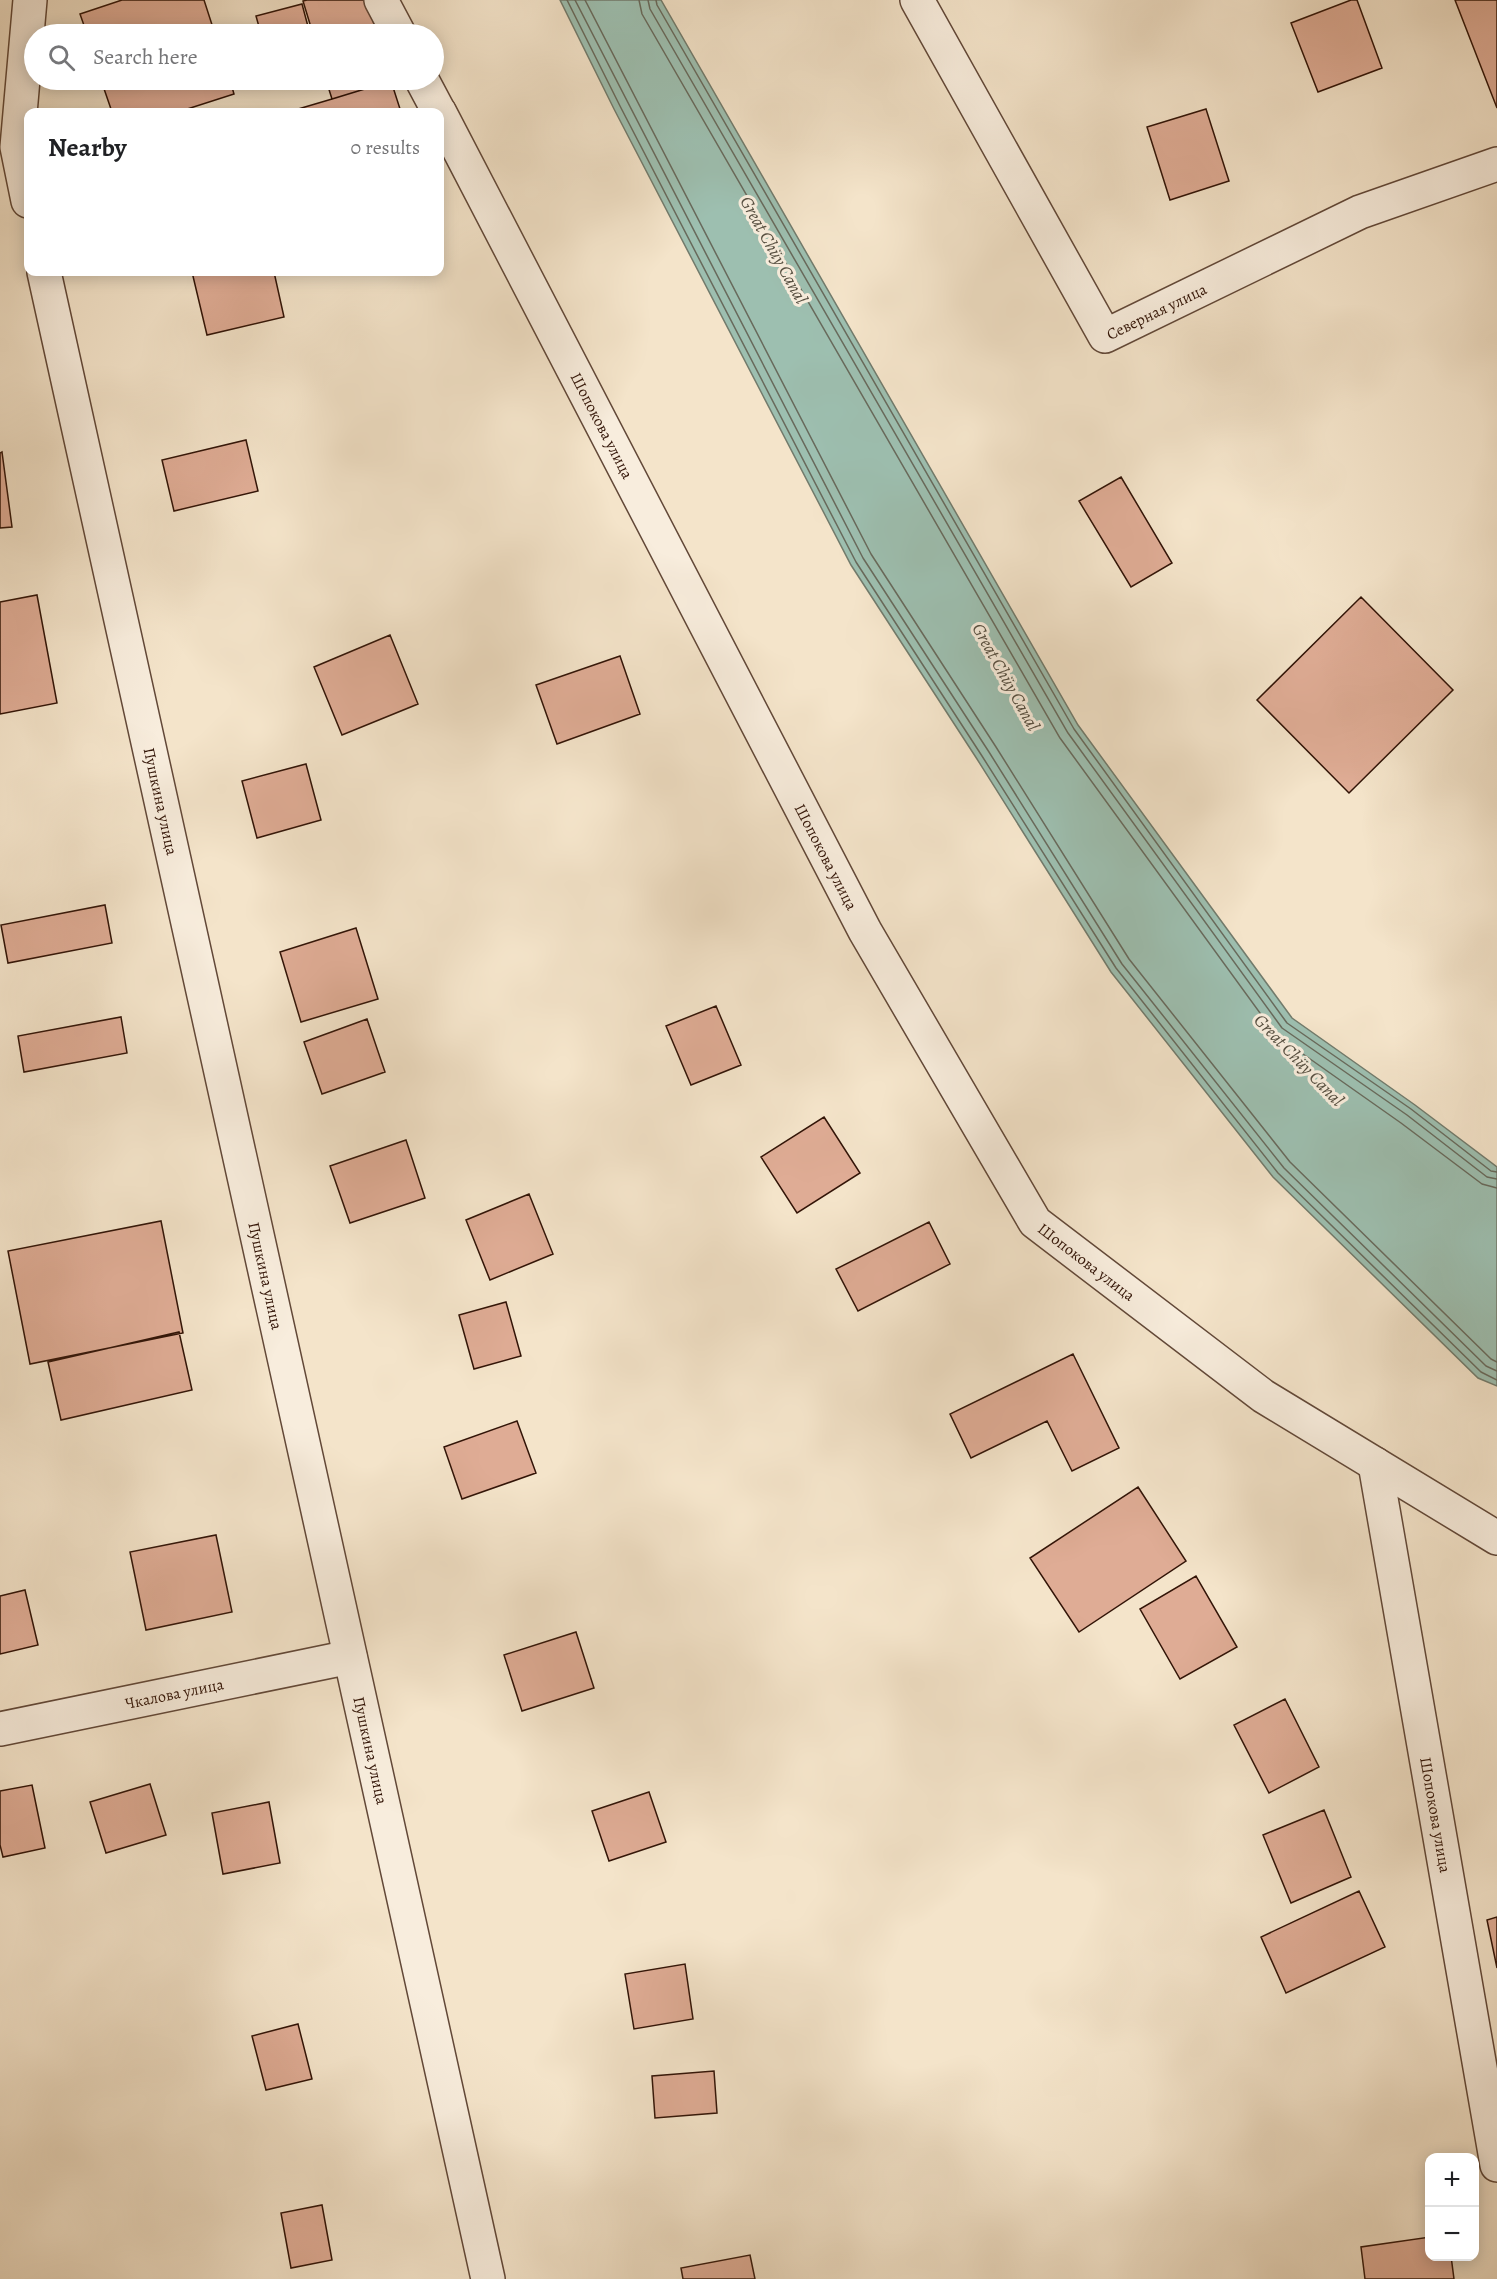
<!DOCTYPE html>
<html lang="en">
<head>
<meta charset="utf-8">
<style>
	:root { --surface:#fff; --page:#f6f6f6; --text:#202124; --muted:#757577; --line:#e0e0e0 }
	body { margin:0; font-family:Alegreya,serif; background:var(--page); color:var(--text) }
	.controls { position:absolute; right:18px; bottom:18px; display:grid; overflow:hidden; border-radius:12px; box-shadow:0 3px 15px #0003 }
	.controls button { width:54px; height:54px; display:grid; place-items:center; padding:0; border:0; border-bottom:2px solid var(--line); background:var(--surface); color:var(--text); font:30px sans-serif }
	.list { margin:0; padding:0; list-style:none }
	h2 { display:flex; justify-content:space-between; align-items:center; height:78px; margin:0; padding:0 24px; font-size:26px }
	h2 small { font-size:20px; font-weight:400; color:var(--muted) }
	.icon { flex:none; width:33px; height:33px; fill:none; stroke:currentColor; stroke-width:2; stroke-linecap:round; stroke-linejoin:round }
	.map { position:relative; flex:none; width:1497px; height:2279px; overflow:hidden }
	.search { position:absolute; background:var(--surface); box-shadow:0 3px 15px #0003; left:24px; top:24px; width:420px; height:66px; display:flex; align-items:center; gap:15px; box-sizing:border-box; padding:0 21px; border-radius:33px; color:var(--muted); font-size:22px }
	.panel { position:absolute; background:var(--surface); box-shadow:0 3px 15px #0003; left:24px; top:108px; width:420px; height:168px; border-radius:12px }
	.map>svg:first-child { display:block }
	.water { fill:#9dbfb0; stroke:#727b6c; stroke-width:1.5 }
	.lines { fill:none; stroke-linecap:round; stroke-linejoin:round }
	.shore { stroke:#686a5c; stroke-width:1.5 }
	.building { fill:#dfac95; stroke:#321407; stroke-width:1.5 }
	.minor-casing { stroke:#624838; stroke-width:36 }
	.minor { stroke:#f8eddd; stroke-width:33 }
	.labels { text-anchor:middle; stroke-width:6; stroke-linejoin:round; paint-order:stroke }
	.street-label { font-size:16px; fill:#321407; stroke:#f8eddd }
	.water-label { font-size:18px; font-style:italic; fill:#575042; stroke:#f8eddd }
</style>
</head>
<body>
<div class="map">
<svg width="1497" height="2279" viewBox="0 0 1497 2279">
	<rect width="100%" height="100%" fill="#f4e4ca"/>
	<filter id="stains"><feTurbulence type="fractalNoise" baseFrequency=".00333" numOctaves="4"/><feColorMatrix values="0 0 0 0 .2 0 0 0 0 .09 0 0 0 0 .02 0 0 0 .5 -.17"/></filter>
	<radialGradient id="worn" r=".72"><stop offset=".6" stop-color="#630" stop-opacity="0"/><stop offset="1" stop-color="#630" stop-opacity=".3"/></radialGradient>
	<path class="water" d="M560,0h101l417,725 214,293 123,87 82,62v219l-19,-8 -205,-201 -162,-205 -134,-213 -126,-194 -237,-456z"/>
	<g class="lines">
		<path class="shore" d="M567,0l53,106 236,456 126,194 134,212 162,205 203,199 16,8
			M575,0l288,558 126,194 133,212 162,204 202,198 11,5
			M585,0l286,554 125,193 133,212 161,203 201,197 6,3
			M639,0l3,14 418,724 216,297 125,88 81,61 15,4
			M648,0l2,9 418,724 214,295 125,87 80,62 10,2
			M656,0l1,5 417,724 213,294 124,86 80,62 6,1"/>
	</g>
	<path class="building" d="M122,0h82l11,34h-128l-7,-20z
		M307,0h60l10,34h-64l-10,-33z
		M1351,0h6l25,68 -64,24 -27,-69z
		M1455,0h42v108z
		M302,4l8,30h-49l-5,-18z
		M101,80h129l4,14 -56,18h-66z
		M326,80h65v1l-59,18z
		M391,81l10,31h-113l44,-13z
		M1206,109l23,72 -59,19 -23,-73z
		M192,272h82l10,45 -77,18z
		M246,440l12,51 -84,20 -12,-51z
		M2,452l10,75 -12,1v-75z
		M1121,477l51,86 -41,24 -52,-86z
		M37,595l20,108 -57,11v-112z
		M1361,597l92,93 -104,103 -92,-93z
		M390,635l28,69 -76,31 -28,-68z
		M620,656l20,58 -83,30 -21,-59z
		M306,764l15,56 -64,18 -15,-57z
		M105,905l7,38 -104,20 -7,-38z
		M356,928l22,71 -77,23 -21,-70z
		M716,1006l25,59 -50,20 -25,-59z
		M121,1017l6,36 -103,19 -6,-36z
		M367,1019l18,53 -63,22 -18,-52z
		M824,1117l36,56 -63,40 -36,-56z
		M406,1140l19,58 -75,25 -20,-57z
		M529,1194l24,60 -63,26 -24,-60z
		M161,1221l22,112 -153,31 -22,-113z
		M929,1222l21,42 -92,47 -22,-42z
		M506,1302l15,54 -47,13 -15,-54z
		M179,1332l13,58 -131,30 -13,-58z
		M1073,1354l46,94 -47,23 -25,-50 -76,37 -21,-44z
		M517,1421l19,52 -74,26 -18,-52z
		M1138,1487l48,74 -107,71 -49,-74z
		M216,1535l16,77 -86,18 -16,-78z
		M1196,1576l41,71 -57,32 -40,-70z
		M25,1590l13,55 -38,9v-58z
		M576,1632l18,56 -72,23 -18,-56z
		M1285,1699l34,68 -50,26 -35,-68z
		M150,1784l16,51 -60,18 -16,-51z
		M32,1785l13,63 -42,9 -3,-12v-54z
		M649,1792l17,50 -57,19 -17,-50z
		M269,1802l11,61 -57,11 -11,-61z
		M1324,1810l27,67 -60,26 -28,-68z
		M1359,1891l26,56 -99,46 -25,-56z
		M1497,1917v51l-10,-48z
		M685,1964l8,55 -59,10 -9,-55z
		M298,2024l14,55 -46,11 -14,-54z
		M714,2071l3,42 -62,5 -3,-42z
		M322,2205l10,55 -41,8 -10,-55z
		M1430,2237v19h21l3,23h-89l-4,-32z
		M750,2255l5,24h-72l-2,-11z"/>
	<g class="lines">
		<g class="minor-casing">
			<g id="minor">
				<path d="M381,0l18,34"/>
				<path id="s1" d="M917,0l188,336 255,-124 137,-48"/>
				<path d="M422,80l17,32"/>
				<path id="s2" d="M440,113l425,818 170,291 228,174 234,142"/>
				<path d="M28,201l-11,-54 13,-147"/>
				<path id="s3" d="M44,272l444,2007"/>
				<path id="s4" d="M1375,1464l122,701"/>
				<path id="s5" d="M0,1729l350,-72"/>
			</g>
		</g>
		<use href="#minor" class="minor"/>
	</g>
	<g class="labels">
		<g class="street-label">
			<text dy="6" stroke="none"><textPath href="#s1" startOffset="442">Северная улица</textPath></text>
			<text dy="6" stroke="none"><textPath href="#s2" startOffset="352">Шопокова улица</textPath></text>
			<text dy="6" stroke="none"><textPath href="#s3" startOffset="542">Пушкина улица</textPath></text>
			<text dy="6" stroke="none"><textPath href="#s2" startOffset="838">Шопокова улица</textPath></text>
			<text dy="6" stroke="none"><textPath href="#s2" startOffset="1324">Шопокова улица</textPath></text>
			<text dy="6" stroke="none"><textPath href="#s3" startOffset="1028">Пушкина улица</textPath></text>
			<text dy="6" stroke="none"><textPath href="#s5" startOffset="178">Чкалова улица</textPath></text>
			<text dy="6" stroke="none"><textPath href="#s3" startOffset="1514">Пушкина улица</textPath></text>
			<text dy="6" stroke="none"><textPath href="#s4" startOffset="356">Шопокова улица</textPath></text>
		</g>
		<g class="water-label">
			<text transform="translate(774 250) rotate(61)" y="6">Great Chüy Canal</text>
			<text transform="translate(1006 677) rotate(61)" y="6">Great Chüy Canal</text>
			<text transform="translate(1299 1060) rotate(46)" y="6">Great Chüy Canal</text>
		</g>
	</g>
	<rect width="100%" height="100%" filter="url(#stains)"/>
	<rect width="100%" height="100%" fill="url(#worn)"/>
</svg>
<div class="controls">
<button>+</button>
<button>−</button>
</div>
<div class="search"><svg class="icon" aria-label="search" viewBox="0 0 24 24"><circle cx="10" cy="10" r="6"/><path d="M15 15l6 6"/></svg>Search here</div>
<section class="panel">
<h2>Nearby<small>0 results</small></h2>
<ul class="list">
</ul>
</section>
</div>
</body>
</html>
